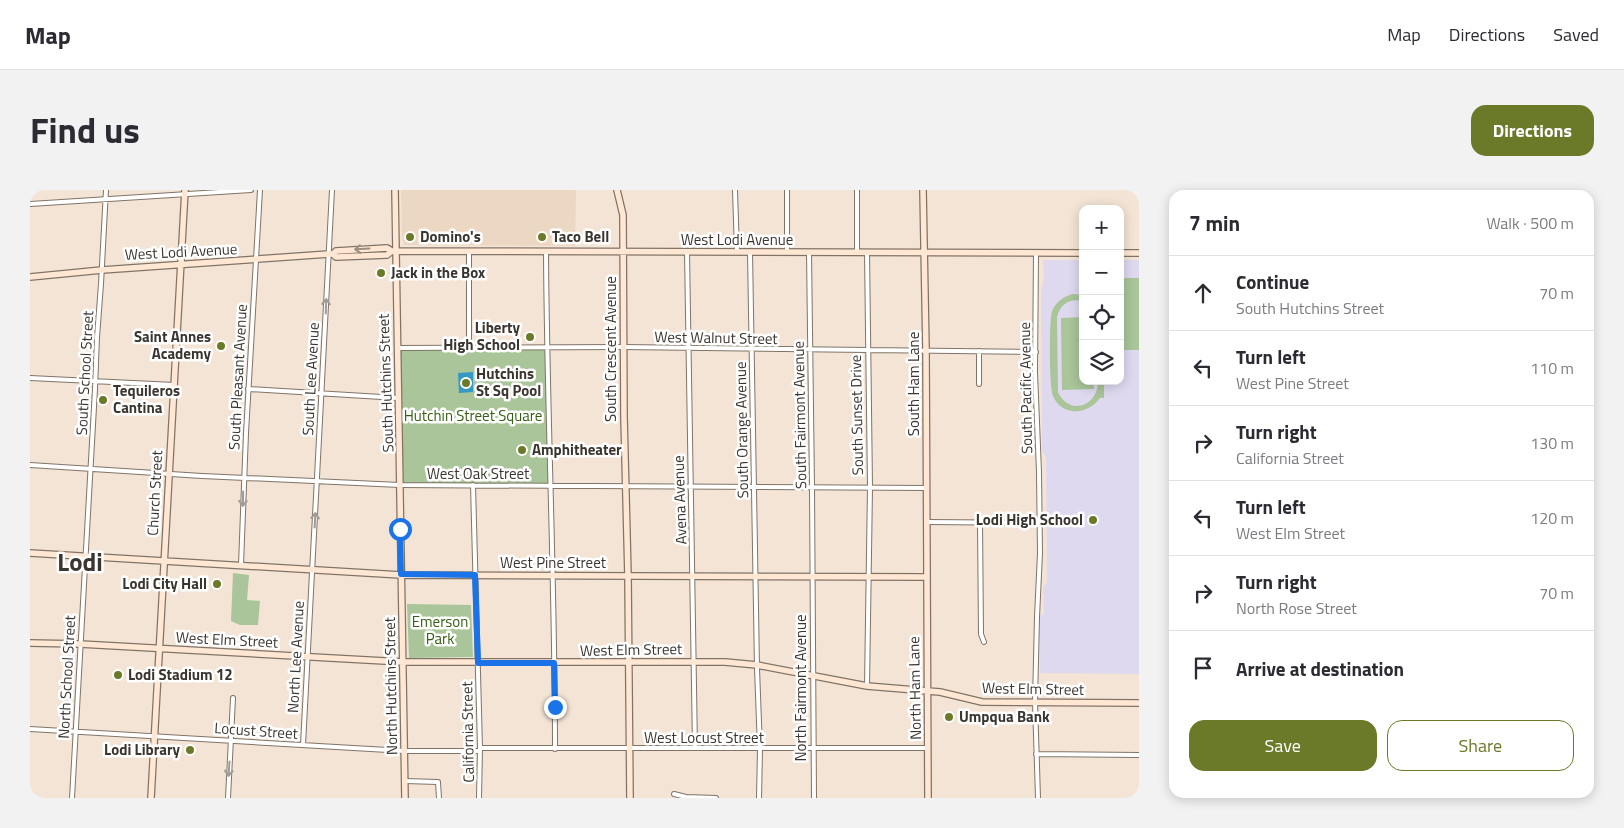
<!DOCTYPE html>
<html lang="en">
<head>
<meta charset="utf-8">
<style>
	:root { --surface:#fff; --page:#f2f2f3; --text:#2b2b33; --muted:#7c7c81; --line:#e1e1e2; --accent:#6a7a29 }
	body { margin:0; font-family:"Titillium Web",sans-serif; background:var(--page); color:var(--text) }
	.controls { position:absolute; right:15px; top:15px; display:grid; overflow:hidden; border-radius:10px; box-shadow:0 2px 12px #0003 }
	.controls button { width:45px; height:45px; display:grid; place-items:center; padding:0; border:0; border-bottom:1px solid var(--line); background:var(--surface); color:var(--text); font:25px sans-serif }
	.stop { position:absolute; width:15px; height:15px; margin:-11px; border:4px solid #1a73e8; border-radius:50%; background:#fff }
	.stop.end { background:#1a73e8; border-color:#fff; box-shadow:0 1px 5px #0008 }
	.list { margin:0; padding:0; list-style:none }
	h2 { display:flex; justify-content:space-between; align-items:center; height:65px; margin:0; padding:0 20px; font-size:21px }
	h2 small { font-size:16px; font-weight:400; color:var(--muted) }
	.list li { display:grid; grid-template-columns:32px 1fr auto; gap:15px; align-items:center; box-sizing:border-box; height:75px; padding:0 20px; border-top:1px solid var(--line) }
	.list b { display:block; font-size:19px; white-space:nowrap }
	.list p { margin:0; font-size:16px; white-space:nowrap; color:var(--muted) }
	.list em { font-size:16px; font-style:normal; color:var(--muted) }
	.actions { display:flex; gap:10px; padding:15px 20px }
	.actions a { flex:1; padding:11px 0; border:1px solid var(--accent); border-radius:15px; text-align:center; font-size:18px; color:var(--accent) }
	.actions .main { background:var(--accent); color:#fff }
	.icon { flex:none; width:28px; height:28px; fill:none; stroke:currentColor; stroke-width:2; stroke-linecap:round; stroke-linejoin:round }
	.map { position:relative; flex:none; width:1109px; height:608px; overflow:hidden; border-radius:15px }
	header { display:flex; align-items:center; gap:30px; box-sizing:border-box; height:70px; padding:0 25px; background:var(--surface); border-bottom:1px solid var(--line) }
	header strong { font-size:24px }
	nav { display:flex; gap:28px; margin-inline-start:auto; font-size:18px }
	.intro { display:flex; align-items:center; justify-content:space-between; box-sizing:border-box; height:120px; padding:0 30px }
	h1 { margin:0; font-size:35px }
	.button { padding:12px 22px; border-radius:15px; background:var(--accent); color:#fff; font-size:18px; font-weight:700 }
	main { display:flex; gap:30px; padding:0 30px }
	aside { flex:1; background:var(--surface); border-radius:15px; box-shadow:0 2px 12px #0003 }
	.map>svg:first-child { display:block }
	.built { fill:#ecd7c3 }
	.education { fill:#ded9ef }
	.green { fill:#a9c599 }
	.water { fill:#3698c5 }
	.lines { fill:none; stroke-linecap:round; stroke-linejoin:round }
	.street-casing { stroke:#817467; stroke-width:6 }
	.secondary-casing { stroke:#817467; stroke-width:8 }
	.street { stroke:#fff; stroke-width:4 }
	.secondary { stroke:#ffe7d4; stroke-width:5.5 }
	.oneway { stroke:#9d8e82 }
	.oneway2 { stroke:#9d9a98 }
	.route { stroke:#1a73e8; stroke-width:6 }
	.poi-dot { fill:#6a7a29; stroke:#fff; stroke-width:2 }
	.labels { text-anchor:middle; stroke-width:5; stroke-linejoin:round; paint-order:stroke }
	.poi-label { font-size:15px; font-weight:bold; fill:#3b3530; stroke:#fff; text-anchor:start }
	.street-label { font-size:15px; fill:#3b3530; stroke:#fff }
	.park-label { font-size:15px; fill:#345e13; stroke:#fff }
	.town-label { font-size:25px; font-weight:bold; fill:#3b3530; stroke:#fff }
</style>
</head>
<body>
<header>
<strong>Map</strong>
<nav><a>Map</a><a>Directions</a><a>Saved</a></nav>
</header>
<div class="intro"><h1>Find us</h1><a class="button">Directions</a></div>
<main>
<div class="map">
<svg width="1109" height="608" viewBox="0 0 1109 608">
	<rect width="100%" height="100%" fill="#f3e4d5"/>
	<path class="built" d="M371,0h175l-1,56 -171,-1 -2,-9z"/>
	<path class="education" d="M1013,70h40v121h37v-121h19v414l-99,-1 -1,-58h5l-1,-27 4,-6 -1,-125 -4,-6 -1,-160 3,-15z"/>
	<path class="green" d="M1095,88h14v72h-16l-3,-20v-47z
		M1042,104l11,1v6c-13,-3 -23,3 -26,16l1,75c11,24 40,15 40,-11h6v17h-4c-12,17 -38,19 -47,-2 -4,-10 -4,-75 -1,-85 4,-9 11,-14 20,-17z
		M1053,127v64h10l1,8 -32,1 -1,-72z
		M367,158h150l3,137h-150z
		M203,383l16,2 -2,25 13,1 -2,24h-18l-9,-4z
		M377,414l64,1 2,52 -64,1z"/>
	<path class="water" d="M443,182v20l-14,1 -1,-20z"/>
	<g class="lines">
		<g class="street-casing">
			<path id="street" d="M705,0l2,62
				M757,0v62
				M827,0v62
				M0,14l221,-14
				M439,61v97
				M516,61c1,166 9,332 9,498
				M657,62l8,496
				M720,62l7,416 3,81 -1,49
				M779,62l3,235 2,311
				M837,62l3,235 -3,199
				M1006,63l-1,119 4,100 1,81 -3,64 -2,85 3,96
				M367,158l226,-1 413,5
				M949,161v33
				M0,188l144,7
				M218,199l150,9
				M0,275l172,11 198,9 527,3
				M443,295l7,263 -1,50
				M897,332l113,1
				M950,332l1,112 3,8
				M211,375l5,-132 14,-243
				M0,539l375,22h75
				M273,555l29,-555
				M450,558h448
				M1006,564l103,1
				M375,591l33,1 1,16
				M644,604l12,3 30,1
				M42,608l23,-409 2,-52 4,-53 5,-94
				M198,608l5,-100"/>
		</g>
		<g class="secondary-casing">
			<path id="secondary" d="M365,0l10,608
				M587,0l6,25 1,202 4,159 2,222
				M893,0l3,160 2,448
				M1090,63h19
				M303,64l3,-3 51,-3 5,3
				M0,87l72,-7 227,-16h4l3,3 51,-2 5,-4h4l687,2
				M0,363l371,22 525,2
				M0,453l50,1 323,18h322l32,3 110,21 73,6 42,10 157,1
				M121,608l34,-608"/>
		</g>
		<use href="#street" class="street"/>
		<use href="#secondary" class="secondary"/>
	</g>
	<defs><path id="oneway-shaft" d="M-6 0H5M1.5-3L5.5 0L1.5 3" fill="none" stroke-width="1.6" stroke-linecap="round" stroke-linejoin="round" transform="scale(1.25)"/></defs>
	<use class="oneway" href="#oneway-shaft" transform="translate(332 59) rotate(177)"/>
	<g class="oneway2">
		<use href="#oneway-shaft" transform="translate(296 116) rotate(-88)"/>
		<use href="#oneway-shaft" transform="translate(213 309) rotate(91)"/>
		<use href="#oneway-shaft" transform="translate(285 330) rotate(-87)"/>
		<use href="#oneway-shaft" transform="translate(199 579) rotate(94)"/>
	</g>
	<g class="lines">
		<path class="route" d="M370,339l1,45 74,1 3,88h76l1,44"/>
	</g>
	<g class="poi-dot">
		<circle cx="380" cy="47" r="5"/>
		<circle cx="512" cy="47" r="5"/>
		<circle cx="351" cy="83" r="5"/>
		<circle cx="500" cy="147" r="5"/>
		<circle cx="191" cy="156" r="5"/>
		<circle cx="436" cy="193" r="5"/>
		<circle cx="73" cy="210" r="5"/>
		<circle cx="492" cy="260" r="5"/>
		<circle cx="1063" cy="330" r="5"/>
		<circle cx="187" cy="394" r="5"/>
		<circle cx="88" cy="485" r="5"/>
		<circle cx="919" cy="527" r="5"/>
		<circle cx="160" cy="560" r="5"/>
	</g>
	<g class="labels">
		<g class="poi-label">
			<text x="390" y="52">Domino's</text>
			<text x="522" y="52">Taco Bell</text>
			<text x="361" y="88">Jack in the Box</text>
			<text x="490" y="143" text-anchor="end">Liberty<tspan x="490" dy="17">High School</tspan></text>
			<text x="181" y="152" text-anchor="end">Saint Annes<tspan x="181" dy="17">Academy</tspan></text>
			<text x="446" y="189">Hutchins<tspan x="446" dy="17">St Sq Pool</tspan></text>
			<text x="83" y="206">Tequileros<tspan x="83" dy="17">Cantina</tspan></text>
			<text x="502" y="265">Amphitheater</text>
			<text x="1053" y="335" text-anchor="end">Lodi High School</text>
			<text x="177" y="399" text-anchor="end">Lodi City Hall</text>
			<text x="98" y="490">Lodi Stadium 12</text>
			<text x="929" y="532">Umpqua Bank</text>
			<text x="150" y="565" text-anchor="end">Lodi Library</text>
		</g>
		<g class="street-label">
			<text x="707" y="55">West Lodi Avenue</text>
			<text transform="translate(151 62) rotate(-3)" y="5">West Lodi Avenue</text>
			<text transform="translate(686 148) rotate(1)" y="5">West Walnut Street</text>
			<text transform="translate(581 159) rotate(-90)" y="5">South Crescent Avenue</text>
			<text transform="translate(55 183) rotate(-87)" y="5">South School Street</text>
			<text transform="translate(208 187) rotate(-87)" y="5">South Pleasant Avenue</text>
			<text transform="translate(281 189) rotate(-87)" y="5">South Lee Avenue</text>
			<text transform="translate(356 193) rotate(-92)" y="5">South Hutchins Street</text>
			<text transform="translate(884 194) rotate(-90)" y="5">South Ham Lane</text>
			<text transform="translate(996 198) rotate(-91)" y="5">South Pacific Avenue</text>
			<text transform="translate(770 225) rotate(-91)" y="5">South Fairmont Avenue</text>
			<text transform="translate(827 225) rotate(-91)" y="5">South Sunset Drive</text>
			<text transform="translate(712 240) rotate(-91)" y="5">South Orange Avenue</text>
			<text x="448" y="289">West Oak Street</text>
			<text transform="translate(125 303) rotate(-87)" y="5">Church Street</text>
			<text transform="translate(650 310) rotate(-92)" y="5">Avena Avenue</text>
			<text x="523" y="378">West Pine Street</text>
			<text transform="translate(197 450) rotate(3)" y="5">West Elm Street</text>
			<text transform="translate(601 460) rotate(-1)" y="5">West Elm Street</text>
			<text transform="translate(266 467) rotate(-87)" y="5">North Lee Avenue</text>
			<text transform="translate(37 487) rotate(-87)" y="5">North School Street</text>
			<text transform="translate(361 496) rotate(-91)" y="5">North Hutchins Street</text>
			<text transform="translate(771 498) rotate(-90)" y="5">North Fairmont Avenue</text>
			<text transform="translate(885 498) rotate(-91)" y="5">North Ham Lane</text>
			<text transform="translate(1003 499) rotate(1)" y="5">West Elm Street</text>
			<text transform="translate(226 541) rotate(4)" y="5">Locust Street</text>
			<text transform="translate(438 542) rotate(-91)" y="5">California Street</text>
			<text x="674" y="553">West Locust Street</text>
		</g>
		<g class="park-label">
			<text x="443" y="231">Hutchin Street Square</text>
			<text x="410" y="437">Emerson<tspan x="410" dy="17">Park</tspan></text>
		</g>
		<g class="town-label">
			<text x="50" y="381">Lodi</text>
		</g>
	</g>
</svg>
<div class="controls">
<button>+</button>
<button>−</button>
<button><svg class="icon" aria-label="locate" viewBox="0 0 24 24"><circle cx="12" cy="12" r="6"/><path d="M12 2v4M12 18v4M2 12h4M18 12h4"/></svg></button>
<button><svg class="icon" aria-label="layers" viewBox="0 0 24 24"><path d="M12 4l9 5-9 5-9-5zM3 14l9 5 9-5"/></svg></button>
</div>
<div class="stop" style="left:370px;top:339px"></div>
<div class="stop end" style="left:525px;top:517px"></div>
</div>
<aside>
<h2>7 min<small>Walk · 500 m</small></h2>
<ul class="list">
<li><svg class="icon" aria-label="ahead" viewBox="0 0 24 24"><path d="M12 20V5M6 11l6-6 6 6"/></svg><div><b>Continue</b><p>South Hutchins Street</p></div><em>70 m</em></li>
<li><svg class="icon" aria-label="left" viewBox="0 0 24 24"><path d="M17 20v-9H6M10 6l-5 5 5 5"/></svg><div><b>Turn left</b><p>West Pine Street</p></div><em>110 m</em></li>
<li><svg class="icon" aria-label="right" viewBox="0 0 24 24"><path d="M7 20v-9h11M14 6l5 5-5 5"/></svg><div><b>Turn right</b><p>California Street</p></div><em>130 m</em></li>
<li><svg class="icon" aria-label="left" viewBox="0 0 24 24"><path d="M17 20v-9H6M10 6l-5 5 5 5"/></svg><div><b>Turn left</b><p>West Elm Street</p></div><em>120 m</em></li>
<li><svg class="icon" aria-label="right" viewBox="0 0 24 24"><path d="M7 20v-9h11M14 6l5 5-5 5"/></svg><div><b>Turn right</b><p>North Rose Street</p></div><em>70 m</em></li>
<li><svg class="icon" aria-label="arrive" viewBox="0 0 24 24"><path d="M6 21V4h12l-3 4 3 4H6"/></svg><div><b>Arrive at destination</b></div></li>
</ul>
<div class="actions"><a class="main">Save</a><a>Share</a></div>
</aside>
</main>
</body>
</html>
